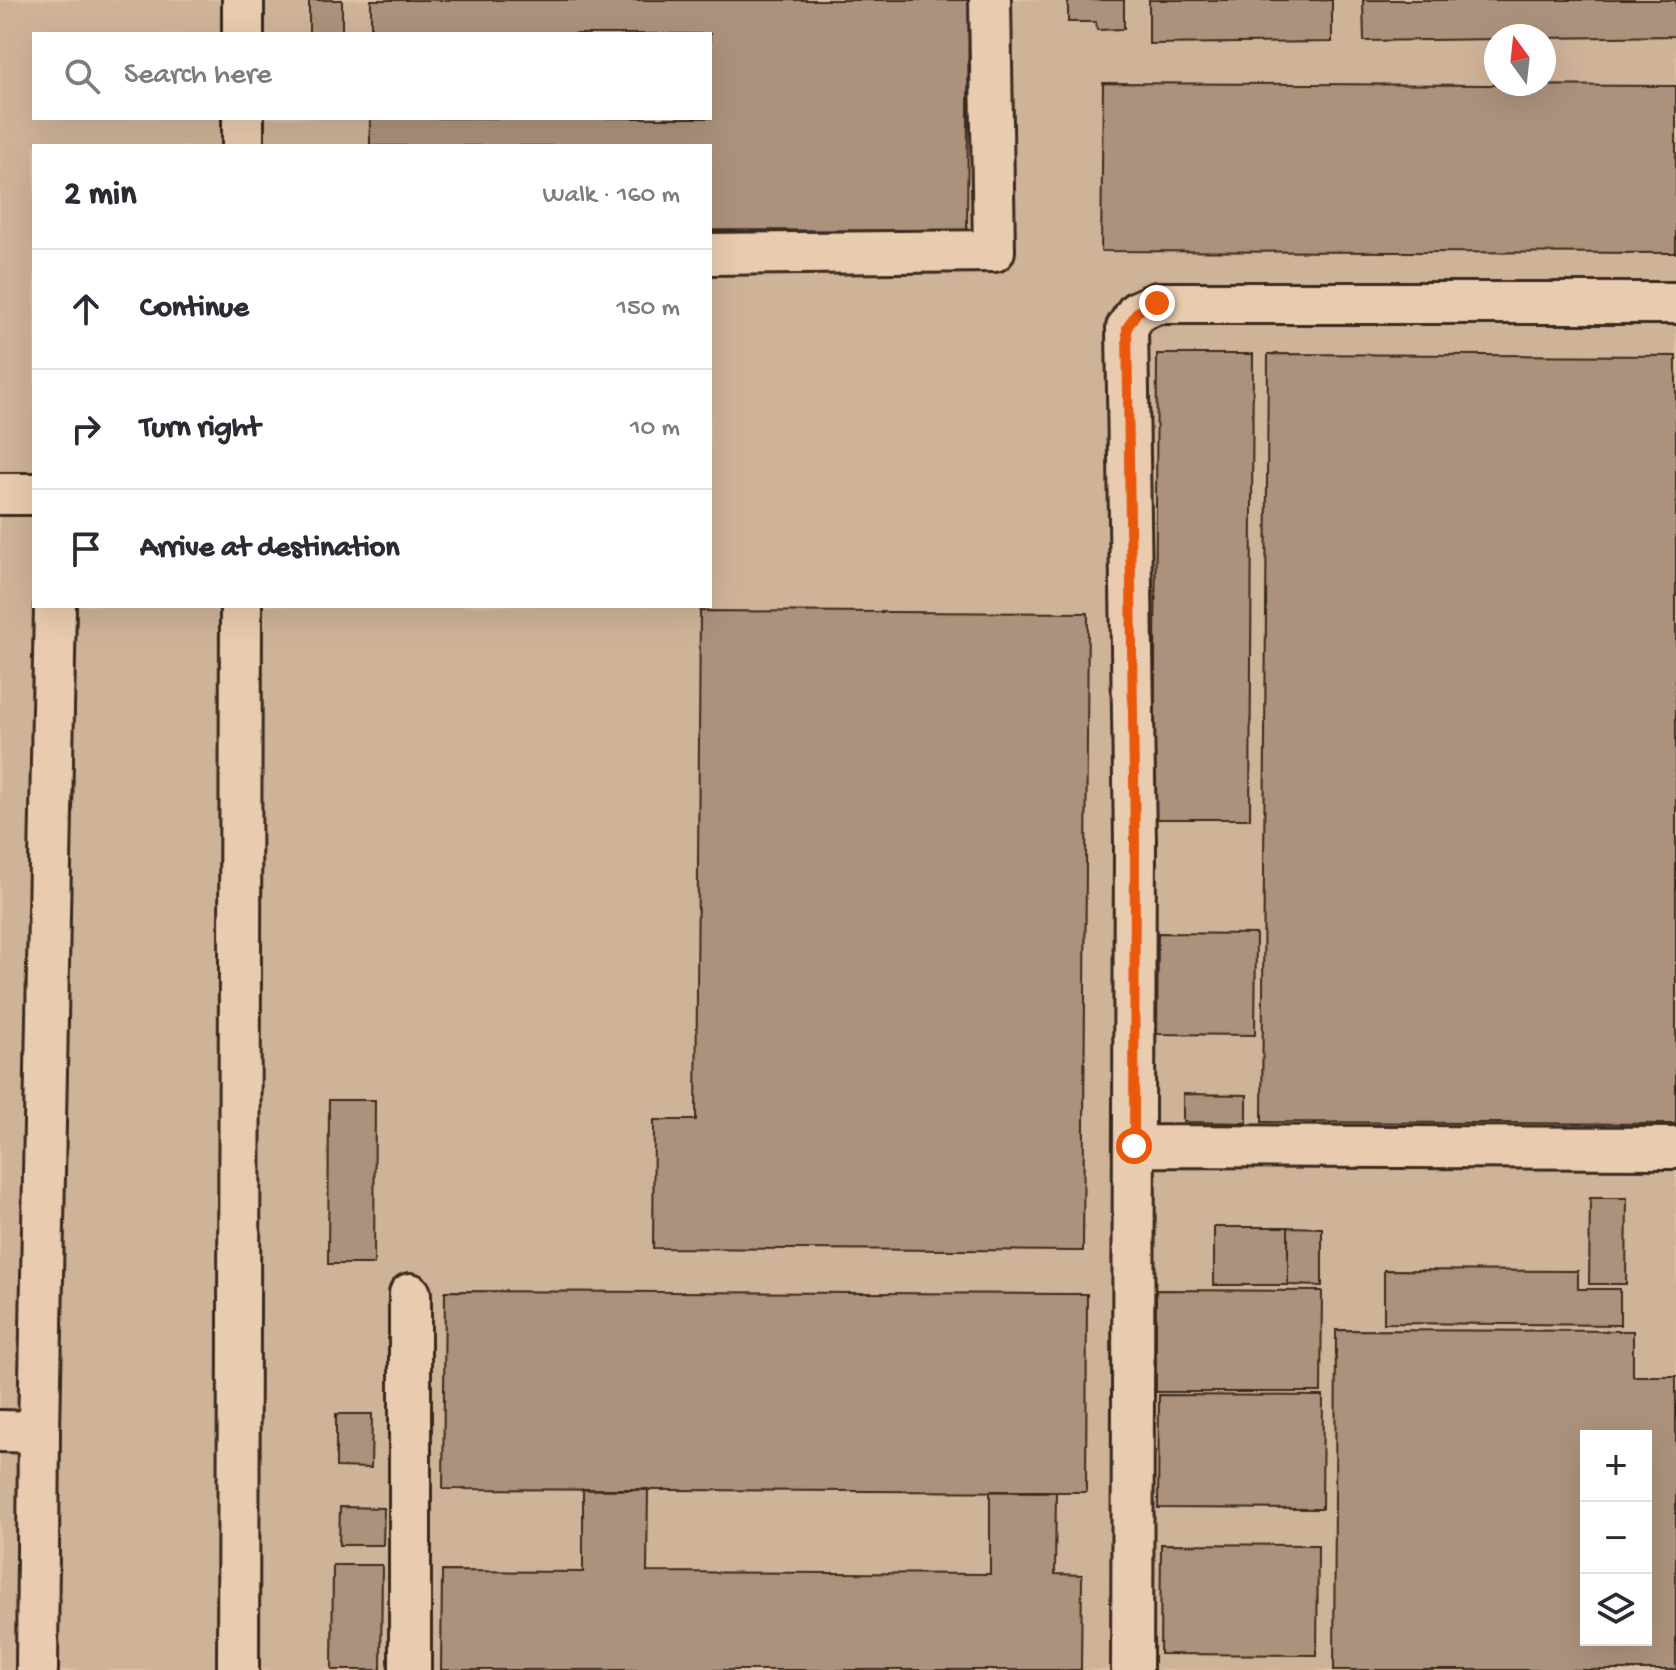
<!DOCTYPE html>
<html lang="en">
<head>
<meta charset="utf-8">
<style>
	:root { --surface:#fff; --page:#f7f7f7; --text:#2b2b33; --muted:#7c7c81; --line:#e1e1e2 }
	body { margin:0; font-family:"Gochi Hand",sans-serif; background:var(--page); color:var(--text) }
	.controls { position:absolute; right:24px; bottom:24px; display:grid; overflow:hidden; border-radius:0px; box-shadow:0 8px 32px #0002 }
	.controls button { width:72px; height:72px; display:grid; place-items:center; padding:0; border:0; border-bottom:2px solid var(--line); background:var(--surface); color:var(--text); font:40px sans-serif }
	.compass { position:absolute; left:1484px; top:24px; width:72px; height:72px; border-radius:50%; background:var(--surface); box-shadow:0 8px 32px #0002; rotate:345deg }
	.stop { position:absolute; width:24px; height:24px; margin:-18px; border:6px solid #ea580c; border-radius:50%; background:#fff }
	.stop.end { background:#ea580c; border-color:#fff; box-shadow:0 2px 8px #0008 }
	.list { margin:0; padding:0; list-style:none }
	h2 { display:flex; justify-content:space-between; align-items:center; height:104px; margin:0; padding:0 32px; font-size:34px }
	h2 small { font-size:26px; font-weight:400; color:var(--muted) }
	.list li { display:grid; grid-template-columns:52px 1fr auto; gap:24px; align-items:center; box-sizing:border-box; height:120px; padding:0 32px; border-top:2px solid var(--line) }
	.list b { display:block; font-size:30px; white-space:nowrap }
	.list em { font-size:26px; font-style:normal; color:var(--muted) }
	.icon { flex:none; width:44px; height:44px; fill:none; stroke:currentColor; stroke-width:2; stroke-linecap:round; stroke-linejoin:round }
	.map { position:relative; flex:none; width:1676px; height:1670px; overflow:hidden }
	.search { position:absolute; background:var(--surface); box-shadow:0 8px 32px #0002; left:32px; top:32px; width:680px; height:88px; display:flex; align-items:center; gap:20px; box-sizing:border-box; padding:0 28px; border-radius:0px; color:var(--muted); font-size:30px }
	.panel { position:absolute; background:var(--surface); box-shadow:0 8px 32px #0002; left:32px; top:144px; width:680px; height:464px; border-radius:0px }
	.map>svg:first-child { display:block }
	.built { fill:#cfb399; fill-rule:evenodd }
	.building { fill:#ac927c; stroke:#3b2a1e; stroke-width:2; fill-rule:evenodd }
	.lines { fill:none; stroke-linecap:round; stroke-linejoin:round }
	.minor-casing { stroke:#3b2a1e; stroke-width:46 }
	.minor { stroke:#e9cbaf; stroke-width:40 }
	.route { stroke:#ea580c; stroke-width:10 }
</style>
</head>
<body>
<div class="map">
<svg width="1676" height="1670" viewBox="0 0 1676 1670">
	<rect width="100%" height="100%" fill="#dec1a6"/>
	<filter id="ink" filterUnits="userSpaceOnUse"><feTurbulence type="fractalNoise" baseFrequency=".0125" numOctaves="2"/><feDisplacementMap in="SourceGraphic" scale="16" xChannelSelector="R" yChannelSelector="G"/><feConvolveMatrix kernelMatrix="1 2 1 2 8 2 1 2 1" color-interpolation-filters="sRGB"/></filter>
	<g filter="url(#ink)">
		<path class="built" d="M0,0h1676v1670h-1676zM34,34h676v84h-676zM1496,36h48v48h-48zM34,146h676v460h-676zM1586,1436h60v204h-60z"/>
		<path class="building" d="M309,0h33v34h-33z
			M371,0h598l-2,231 -257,-1v-84h-340v-28h340v-84h-339z
			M1068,0h56v29l-27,1 -1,-8h-28z
			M1149,0h183v42l-183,2z
			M1363,0h313v36l-132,2v-2h-48v3l-132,2z
			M1103,83l573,3v167l-575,-2z
			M1157,354h96l-3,465h-96z
			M1268,354l408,2v768l-414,-2z
			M700,611l388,2 -5,638 -430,-3 1,-128h42z
			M1158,933l98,1 -1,101 -98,-1z
			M1183,1094l64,1v28l-64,-1z
			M329,1100h46l-1,164h-46z
			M1590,1198h37l-1,86h-37z
			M1214,1227h74v58h-74z
			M1288,1227l34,1v58l-34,-1z
			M1384,1270l194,1v18h42v36l-236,-2z
			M1156,1290l166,1 -1,101h-165z
			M445,1291l642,3 -1,198 -643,-3z
			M1336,1330l297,1v45h43v294h-342zM1586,1436h60v204h-60z
			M1159,1395l164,1 -1,113 -164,-1z
			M336,1414h36l-1,54 -35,-1z
			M583,1489h65l-1,83 343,2v-83h66l-1,83 27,1 -1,95h-640l1,-99 141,1z
			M340,1507l44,1 -1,37h-44z
			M1161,1544l157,1 -1,110 -157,-1z
			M333,1565h49l-1,105h-49z"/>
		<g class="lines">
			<g class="minor-casing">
				<path id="minor" d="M243,34v-34
					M243,146v-28
					M710,254l284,-3 -4,-251
					M0,494h34
					M1134,1146l542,2
					M410,1294v376
					M0,1431l39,1
					M37,1670l2,-238 16,-826
					M238,1670l3,-1064
					M1132,1670l3,-828 -8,-514 10,-16 20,-9h519"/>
			</g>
			<use href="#minor" class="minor"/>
		</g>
	</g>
	<g class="lines" filter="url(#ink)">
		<path class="route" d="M1134,1146l1,-304 -8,-514 10,-16 20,-9"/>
	</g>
</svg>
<div class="controls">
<button>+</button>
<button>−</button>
<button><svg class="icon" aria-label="layers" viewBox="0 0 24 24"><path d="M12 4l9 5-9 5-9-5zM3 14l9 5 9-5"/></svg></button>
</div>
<svg class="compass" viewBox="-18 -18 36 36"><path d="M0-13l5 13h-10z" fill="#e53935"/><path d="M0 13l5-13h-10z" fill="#7c7c81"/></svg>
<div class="stop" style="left:1134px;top:1146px"></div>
<div class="stop end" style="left:1157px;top:303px"></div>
<div class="search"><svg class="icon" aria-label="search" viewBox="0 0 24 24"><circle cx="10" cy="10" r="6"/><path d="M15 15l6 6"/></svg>Search here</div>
<section class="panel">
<h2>2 min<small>Walk · 160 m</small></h2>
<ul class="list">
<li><svg class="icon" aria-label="ahead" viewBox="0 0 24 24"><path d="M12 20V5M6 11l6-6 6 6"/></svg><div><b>Continue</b></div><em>150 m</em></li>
<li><svg class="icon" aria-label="right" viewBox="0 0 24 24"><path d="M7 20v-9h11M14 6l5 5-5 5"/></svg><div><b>Turn right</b></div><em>10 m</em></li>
<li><svg class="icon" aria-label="arrive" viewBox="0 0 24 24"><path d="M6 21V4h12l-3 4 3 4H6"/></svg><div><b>Arrive at destination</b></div></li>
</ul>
</section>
</div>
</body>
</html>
